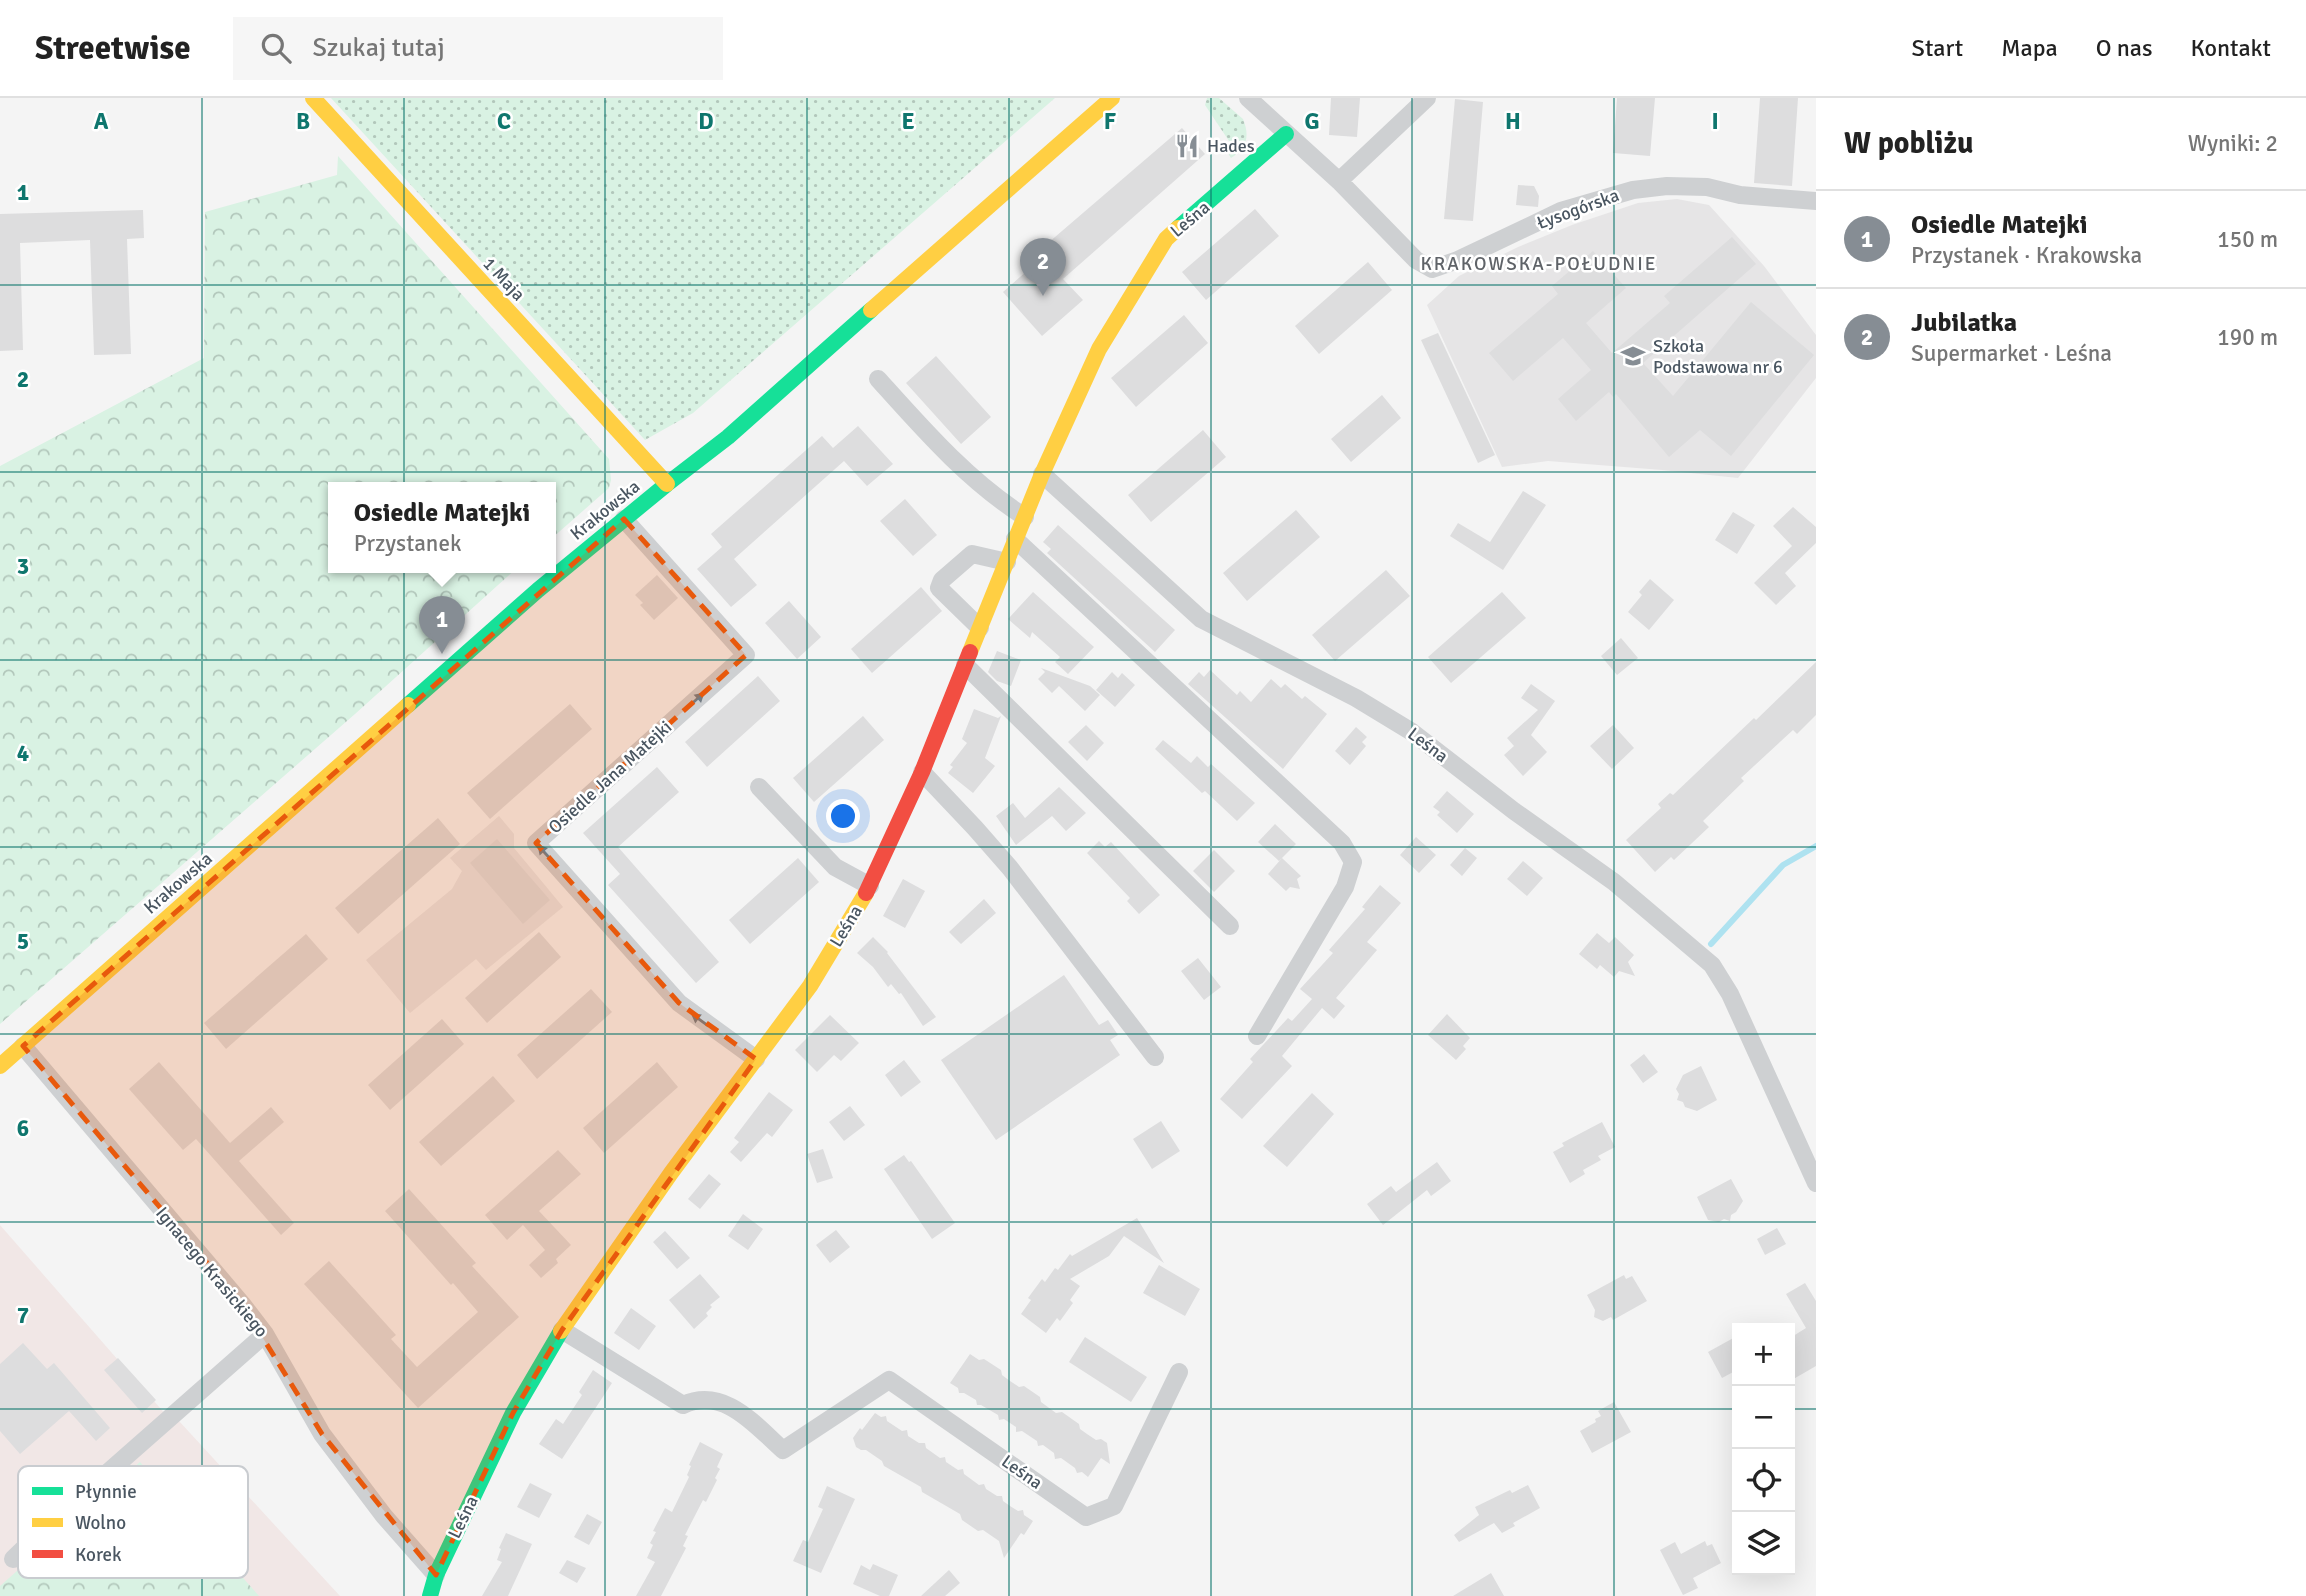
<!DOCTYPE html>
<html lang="pl">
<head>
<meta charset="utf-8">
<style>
	:root { --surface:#fff; --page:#f6f6f6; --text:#222; --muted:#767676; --line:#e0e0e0; --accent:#868d94 }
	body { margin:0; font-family:Signika,sans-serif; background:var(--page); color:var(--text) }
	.controls { position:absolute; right:21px; bottom:21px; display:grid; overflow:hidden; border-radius:0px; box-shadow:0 7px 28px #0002 }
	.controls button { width:63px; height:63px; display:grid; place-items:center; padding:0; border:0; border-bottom:2px solid var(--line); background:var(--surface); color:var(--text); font:35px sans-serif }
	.you { position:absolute; left:844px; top:719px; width:24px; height:24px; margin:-18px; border:5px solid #fff; border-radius:50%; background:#1a73e8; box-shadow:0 0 0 10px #1a73e833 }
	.badge { display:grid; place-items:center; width:46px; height:46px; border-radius:50%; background:var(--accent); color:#fff; font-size:23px; font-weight:700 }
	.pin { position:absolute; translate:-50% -58px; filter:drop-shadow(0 2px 4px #0008) }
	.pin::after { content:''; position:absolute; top:37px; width:24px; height:21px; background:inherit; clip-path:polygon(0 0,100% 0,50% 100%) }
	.popup { position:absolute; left:328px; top:384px; width:228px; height:91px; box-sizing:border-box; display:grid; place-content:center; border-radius:0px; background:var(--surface); filter:drop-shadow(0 2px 5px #0005); font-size:23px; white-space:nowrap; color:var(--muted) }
	.popup b { font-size:26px; color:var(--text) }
	.popup::after { content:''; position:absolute; left:50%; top:100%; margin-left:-14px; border:14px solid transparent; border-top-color:var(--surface) }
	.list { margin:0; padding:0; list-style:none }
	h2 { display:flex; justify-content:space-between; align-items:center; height:91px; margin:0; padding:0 28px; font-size:30px }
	h2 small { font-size:23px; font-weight:400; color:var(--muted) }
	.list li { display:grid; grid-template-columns:46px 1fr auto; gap:21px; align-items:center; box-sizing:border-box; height:98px; padding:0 28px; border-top:2px solid var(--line) }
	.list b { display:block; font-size:26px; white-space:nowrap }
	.list p { margin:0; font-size:23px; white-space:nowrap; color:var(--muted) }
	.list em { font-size:23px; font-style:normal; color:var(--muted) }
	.icon { flex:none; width:38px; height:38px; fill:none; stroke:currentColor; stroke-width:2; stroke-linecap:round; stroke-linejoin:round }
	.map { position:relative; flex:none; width:1816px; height:1498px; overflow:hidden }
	header { display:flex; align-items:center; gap:42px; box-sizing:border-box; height:98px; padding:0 35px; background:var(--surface); border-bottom:2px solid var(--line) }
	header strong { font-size:33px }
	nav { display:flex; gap:38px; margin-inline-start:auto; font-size:24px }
	.search { width:490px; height:63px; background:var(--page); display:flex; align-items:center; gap:18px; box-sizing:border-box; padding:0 24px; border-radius:0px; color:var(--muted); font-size:26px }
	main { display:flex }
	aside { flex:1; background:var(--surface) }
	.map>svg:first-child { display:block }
	.education { fill:#e6e5e6 }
	.medical { fill:#f1e7e6 }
	.green { fill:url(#green-dots) }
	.forest { fill:url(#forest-crowns) }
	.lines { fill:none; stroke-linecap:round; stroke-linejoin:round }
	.stream { stroke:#aee2f0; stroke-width:6 }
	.building { fill:#ddddde }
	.street { stroke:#ced0d2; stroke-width:18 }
	.fast { stroke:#16e098; stroke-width:16 }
	.slow { stroke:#ffcf43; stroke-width:16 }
	.jam { stroke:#f24e42; stroke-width:16 }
	.oneway { fill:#727b83 }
	.marked { fill:#e8590c; fill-opacity:0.2; stroke:#e8590c; stroke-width:5; stroke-dasharray:14 9; stroke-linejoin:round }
	.grid { fill:none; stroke:#0f766e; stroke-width:2; stroke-opacity:0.55 }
	.labels { text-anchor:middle; stroke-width:5; stroke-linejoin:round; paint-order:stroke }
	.poi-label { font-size:18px; fill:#4a5661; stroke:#fff; text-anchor:start }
	.street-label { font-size:18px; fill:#4a5661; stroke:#fff }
	.neighbourhood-label { font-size:19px; letter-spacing:2px; fill:#5f6368; stroke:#fff }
	.key { fill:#fff; stroke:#c9ccd0; stroke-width:2 }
	.key-label { font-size:19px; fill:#4a5661 }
	.grid-label { font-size:23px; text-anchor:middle; font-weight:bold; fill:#0f766e; stroke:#fff; stroke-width:5; stroke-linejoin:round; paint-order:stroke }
</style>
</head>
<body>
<header>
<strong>Streetwise</strong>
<div class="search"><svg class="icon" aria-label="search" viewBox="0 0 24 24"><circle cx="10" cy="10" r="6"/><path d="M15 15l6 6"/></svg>Szukaj tutaj</div>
<nav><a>Start</a><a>Mapa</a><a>O nas</a><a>Kontakt</a></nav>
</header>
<main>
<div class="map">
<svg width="1816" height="1498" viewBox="0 0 1816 1498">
	<defs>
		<pattern id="green-dots" width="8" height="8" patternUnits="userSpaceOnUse" patternTransform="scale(1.75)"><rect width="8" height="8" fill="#d9f2e3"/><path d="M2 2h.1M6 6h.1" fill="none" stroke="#b2c7bb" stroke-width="1.8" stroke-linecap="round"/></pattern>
		<pattern id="forest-crowns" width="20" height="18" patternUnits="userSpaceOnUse" patternTransform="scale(1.75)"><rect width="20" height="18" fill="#d9f2e3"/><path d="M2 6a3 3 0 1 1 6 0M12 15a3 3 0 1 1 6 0" fill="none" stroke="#b2c7bb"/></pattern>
	</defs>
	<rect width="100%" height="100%" fill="#f4f4f4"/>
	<path class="education" d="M1677,101l32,6 55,61 52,69v43l-78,100 -76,-8 -114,-9 -46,6 -75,-162 32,-29 59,-29 54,-22 66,-22z
		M499,718l15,18v14l49,59 -77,63 -10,-11 -66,54 -44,-53 86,-71 10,-18 -12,-13z"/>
	<path class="medical" d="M0,1127l174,199 5,-3 161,175h-340z"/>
	<path class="green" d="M331,0h724l-362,315 -48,27z
		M1207,0h12l24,21c7,17 4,29 -12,39l-2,-3v-14l-24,-36z"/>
	<path class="forest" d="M338,58l271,303 2,21 -2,8 -58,51 -1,-51h-216v80h183l-162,146 -355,310v-558l204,-108 1,-146 132,-37z
		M140,1364l119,134h-259v-10z"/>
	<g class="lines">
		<path class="stream" d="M1711,846l72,-79 33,-19"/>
	</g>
	<path class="building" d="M1331,0h29l-3,39 -28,-2z
		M1617,0h38l-5,58 -37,-3z
		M1760,0h38l-6,88 -38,-3z
		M1455,1l28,3 -10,119 -29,-2z
		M1182,30l23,26 -142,125 20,21 -41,36 -39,-44 50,-44 -5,-5z
		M1518,87l16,1 5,10 -1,11 -22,-2z
		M1255,111l24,27 -73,64 -24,-28z
		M143,112l1,28 -17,1 4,115 -37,1 -4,-115 -70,3 3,107 -23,1v-137z
		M1732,139l24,27 -113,99 30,33 78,-94 63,53 -83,101 -31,-26 -31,27 -53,-63 -3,3 -4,-5 -33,29 -18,-22 33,-29 -28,-32 -50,43 -24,-28 69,-59 -6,-8 41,-35 33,37 -40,35 26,30 58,-50 -6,-7z
		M1368,164l24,28 -73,64 -24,-28z
		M1184,217l24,28 -72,64 -25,-29z
		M1438,235l57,122 -17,8 -57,-123z
		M936,258l55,61 -30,27 -55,-61z
		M1382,297l19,23 -50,44 -20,-23z
		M858,328l35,38 -26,22 -23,-25 -110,98 23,26 -26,22 -34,-38 25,-22 -11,-13 111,-98 11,12z
		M1203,332l23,27 -75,65 -23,-27z
		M1523,393l23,14 -43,65 -53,-34 8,-13 32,19z
		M905,401l32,36 -24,21 -33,-35z
		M1793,409l23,20v16l-31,30 11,13 -20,19 -22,-22 38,-37 -19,-20z
		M1296,412l24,27 -73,64 -24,-28z
		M1733,414l22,13 -18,29 -22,-14z
		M1058,427l117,105 -20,22 -108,-99 4,-4 -8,-7z
		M1386,472l24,26 -75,65 -23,-26z
		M657,477l21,23 -24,22 -14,-15 3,-2 -8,-8z
		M1650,481l24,21 -25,30 -21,-18 14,-17 -3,-3z
		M921,489l21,24 -70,62 -21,-24z
		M1033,494l61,55 -26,27 -13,-12 5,-5 -28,-25 -2,6 -22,-19z
		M1502,494l24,26 -75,65 -23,-26z
		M789,503l32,36 -24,22 -32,-36z
		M1621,540l17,20 -21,17 -16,-19z
		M997,553l24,9 -10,26 -14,-5 -9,-9z
		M1816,564v53l-19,19 -4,-4 -52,48 3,3 -41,40 6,6 -35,33 -3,-3 -16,15 -29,-32 35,-32 -3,-4 12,-11 3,2 81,-77 2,2z
		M1041,570l49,18 10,9 -15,16 -26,-25 -7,7 -14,-14 7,-7z
		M1210,572l27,25 3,-4 11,11 20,-23 10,9 4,-4 17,15 3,-3 22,18 -44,55 -95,-85 11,-12 5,5z
		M1112,574l6,6 4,-5 13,12 -20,22 -19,-17z
		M758,578l22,25 -73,66 -22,-25z
		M1531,586l24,17 -24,34 16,17 -24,24 -19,-21 10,-9 -7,-8 31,-28 -17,-12z
		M570,606l22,25 -102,90 -23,-26z
		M974,611l24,9 3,-2 -16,42 10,8 -22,27 -25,-20 5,-6 -3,-2 17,-22 -5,-4z
		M863,618l21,24 -70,62 -21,-24z
		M1086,627l18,18 -17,18 -19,-19z
		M1613,627l21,23 -22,21 -22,-23z
		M1356,629l11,10 -5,5 4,4 -16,19 -15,-14z
		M1163,642l28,23 6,-7 11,11 3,-3 44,39 -18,18 -32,-30 -3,2 -47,-44z
		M657,669l22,25 -61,55 101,115 -23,21 -88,-98 12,-11 -37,-41z
		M1059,689l27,26 -20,18 -14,-15 -36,29 -20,-29 17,-13 12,15z
		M1447,693l27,23 -17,19 -20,-18 3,-3 -7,-5z
		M438,720l22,26 -102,90 -23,-26z
		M1275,726l21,20 -17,17 -21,-19z
		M1416,739l20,18 -17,18 -19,-18z
		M497,741l53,61 -27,24 -53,-61z
		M1099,743l6,6 6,-5 49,53 -21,19 -12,-13 3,-3 -43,-45z
		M1465,750l12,10 -15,18 -12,-11z
		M1214,752l21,21 -21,21 -21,-21z
		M798,760l21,24 -69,62 -21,-24z
		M1282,760l19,18 -4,3 3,10 -10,-2 -4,4 -18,-17z
		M1523,763l20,17 -16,18 -20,-17z
		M903,781l22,12 -20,37 -22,-12z
		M1380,787l21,18 -34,39 10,8 -41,48 9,8 -11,13 -12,-11 -40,48 10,10 -50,53 -22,-20 33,-37 -3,-3 38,-41 4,3 20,-22 -12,-10 33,-36 -4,-3 36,-41 -3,-2z
		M984,801l12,14 -35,31 -12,-12z
		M539,834l22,25 -74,66 -22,-25z
		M1597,835l12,10 6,-6 19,18 -6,7 7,14 -16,-5 -5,6 -14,-12 -3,4 -18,-15z
		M306,836l22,25 -102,90 -22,-26z
		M873,839l15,15 -1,1 49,64 -13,9 -22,-33 -2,1 -8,-10 -3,3 -15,-20 -16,-14z
		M1198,860l23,29 -17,13 -23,-29z
		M1064,877l35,50 9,-5 10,15 -8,5 10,15 -124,85 -55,-80z
		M591,891l21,23 -75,67 -20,-24z
		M1447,916l23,24 -7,8 3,3 -10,11 -28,-25z
		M830,917l29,28 -18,18 -7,-6 -17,17 -22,-22z
		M442,921l22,25 -74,66 -22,-25z
		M1644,956l14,18 -15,11 -13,-18z
		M904,962l17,22 -20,15 -16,-22z
		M159,964l71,81 41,-36 13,15 -45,39 55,62 -13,12 -85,-96 -13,11 -54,-61z
		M657,964l21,25 -74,66 -21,-25z
		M1701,968l16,34 -20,11 -12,-4 -2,-5 -6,-2 2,-6 -3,-5 7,-14z
		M493,978l22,25 -74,65 -22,-24z
		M769,994l24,18 -21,27 -5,-4 -26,29 -11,-10 9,-10 -5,-4z
		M1312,995l22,21 -47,53 -24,-21z
		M850,1008l15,19 -21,16 -15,-19z
		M1161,1023l19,30 -28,18 -19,-30z
		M1602,1024l13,25 -17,9 3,4 -18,10 2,4 -15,9 -17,-31 11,-6 -2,-3z
		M823,1051l10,29 -16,5 -10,-29z
		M558,1052l23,24 -42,37 32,34 -15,14 2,4 -17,15 -12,-13 16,-15 -22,-25 -16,15 -22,-25z
		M904,1057l5,7 2,-1 44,62 -23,16 -48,-70z
		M1437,1064l14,19 -20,15 -4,-6 -44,35 -16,-21 24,-18 5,6z
		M709,1076l12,10 -21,25 -12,-10z
		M1731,1081l12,22 -7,11 -5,3 -1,6 -6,-2 -5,3 -11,-2 -11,-23z
		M409,1091l67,74 -4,3 47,51 -101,91 -114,-124 25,-23 67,74 -5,4 26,28 61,-55 -25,-29 -2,2 -66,-74z
		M743,1116l20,15 -15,21 -20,-14z
		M1137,1120l27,45 -40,-27 -15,20 -39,23 10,7 -10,14 3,3 -13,18 -3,-3 -11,15 -25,-19 10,-14 -3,-2 14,-19 3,3 10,-14 3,2 12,-16 2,2z
		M1777,1130l9,16 -21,11 -8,-16z
		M836,1132l14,17 -20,16 -14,-18z
		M665,1133l25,27 -13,11 -24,-27z
		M1159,1167l41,24 -15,27 -42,-23z
		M700,1176l20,23 -10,8 2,2 -6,6 2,3 -14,13 -25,-29z
		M1624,1177l2,4 6,-3 15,25 -34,19 -2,-3 -8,4 -9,-4 1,-7 -8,-15z
		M1805,1185l11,18v65l-26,15v-43l16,-10 -20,-34z
		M631,1210l25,18 -17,24 -25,-17z
		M1737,1238v34l-15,8 -14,-26z
		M1085,1239l62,40 -16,25 -62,-40z
		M23,1245l24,26 7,-6 56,65 -14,13 -27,-30 -49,43 -20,-23v-67z
		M970,1256l9,6 5,-1 17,11 1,5 8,6 9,6 5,-1 16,11 1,5 15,11 6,-1 17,12 1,5 7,5 9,6 5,-1 6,4 3,21 -9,-6 -13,19 -6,-5 -5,1 -2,-5 -14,-10 -6,1 -1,-6 -11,-8 -5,1 -1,-5 -15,-10 -6,1v-5l-12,-8 -5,1 -1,-5 -17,-10h-4l-1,-5 -12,-7h-5l-1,-5 -8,-5z
		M118,1260l38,42 -14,13 -38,-43z
		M593,1272l19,13 -50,76 -23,-15 17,-25 7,5 19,-29 -3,-3z
		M1614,1304l17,30 -39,21 -12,-22 16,-9 -1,-3 6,-3 -3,-5z
		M875,1315l6,4 5,-1 1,5 15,10 5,-1 1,6 11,7h6l1,5 14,10 5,-1 1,5 12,8 5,-1 1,5 15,11 5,-1 2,5 11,7h5l1,5 7,5 8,5 5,-1 1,5 9,6 -9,14 -3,-2 -17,25 -5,-17 -16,-11 -5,1 -16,-11 -2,-6 -38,-22 -1,-5 -37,-21 -2,-5 -16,-11h-5l-5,-3 -3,-9 7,-10 2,2z
		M700,1344l23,12 -6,13 3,2 -5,9 2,2 -11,22 -3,-2 -18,35 3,1 -5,10 3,2 -25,48h-25l19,-34 -8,-4 6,-13 -3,-2 6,-11 -3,-1 12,-23 7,4 17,-35 -2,-2 4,-9 -2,-1z
		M530,1385l22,11 -13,24 -22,-11z
		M1528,1387l12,23 -27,15 2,3 -13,7 -8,-10 -35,19 -5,-7 25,-20 -4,-8 35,-17 2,3z
		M827,1388l28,13 -34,74 -28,-12 10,-21 5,2 15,-33 -5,-2z
		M587,1416l15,8 -13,23 -15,-8z
		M506,1435l26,11 -24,52h-26l20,-34 -5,-2 4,-11 -2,-1z
		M1705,1443l2,5 5,-2 9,19 -28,15 5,10 -15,7 -23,-45 15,-8 6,12z
		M567,1462l19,8 -9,15 -18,-10z
		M873,1466l25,11 -9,21h-9l-27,-12 8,-19 9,5z
		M949,1472l11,13 -15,13h-24z
		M1491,1475l13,23h-51z"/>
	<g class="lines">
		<path class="street" d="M1248,0l91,83 77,79 16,9 26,-9 103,-49 72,-21 34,-4 40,1 33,8 76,6
			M1339,83l88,-83
			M878,281c45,50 90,102 147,138
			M1042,376l159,145 155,79 56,34 102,79 100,71 98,83 18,29 86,189
			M624,421l122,136 -210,188 143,160 77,56
			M1015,441l327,304 11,19 -8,25 -88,149
			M980,530l-41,-40 3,-8 30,-26 35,8
			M965,567l265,261
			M922,674l53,56 35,40 145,189
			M759,689l76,80 35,19
			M23,948l219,258 23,30 57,100 62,82 52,59
			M562,1232l121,75c41,-19 72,20 100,45l106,-70 197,137 28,-11 65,-134
			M13,1461l34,-33 218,-192"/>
		<path class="fast" d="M1178,130l108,-94
			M408,607l130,-115 129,-106 61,-47 143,-127
			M430,1498l6,-21 77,-162 48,-82"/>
		<path class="slow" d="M313,0l354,386
			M871,212l241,-212
			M970,554l72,-178 57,-125 67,-110 12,-11
			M0,968l408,-361
			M561,1233l110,-158 139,-187 56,-93"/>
		<path class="jam" d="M866,795l56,-121 48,-120"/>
	</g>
	<defs><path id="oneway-solid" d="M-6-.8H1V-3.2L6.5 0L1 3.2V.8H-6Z" transform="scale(1.75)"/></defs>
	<g class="oneway">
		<use href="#oneway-solid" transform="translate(696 602) rotate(-42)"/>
		<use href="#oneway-solid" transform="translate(545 755) rotate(-132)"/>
		<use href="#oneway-solid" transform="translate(700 922) rotate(-144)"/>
	</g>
	<path class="marked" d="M624,421l122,136 -210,188 143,160 77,56 -194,271 -49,83 -77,162 -114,-141 -80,-130 -219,-258z"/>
	<path class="grid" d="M202,0v1498M404,0v1498M605,0v1498M807,0v1498M1009,0v1498M1211,0v1498M1412,0v1498M1614,0v1498M0,187h1816M0,374h1816M0,562h1816M0,749h1816M0,936h1816M0,1124h1816M0,1311h1737M1790,1311h26"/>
	<defs>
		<g id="restaurant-bare" transform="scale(1.89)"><path d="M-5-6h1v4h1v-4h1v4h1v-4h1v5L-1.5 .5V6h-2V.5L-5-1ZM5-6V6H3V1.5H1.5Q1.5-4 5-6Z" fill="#868d94" stroke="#fff" stroke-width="2.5" paint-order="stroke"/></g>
		<g id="school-bare" transform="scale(1.89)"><path d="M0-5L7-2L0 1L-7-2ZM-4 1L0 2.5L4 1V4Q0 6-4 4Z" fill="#868d94" stroke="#fff" stroke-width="2.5" paint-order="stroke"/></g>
	</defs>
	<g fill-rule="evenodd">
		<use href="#restaurant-bare" x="1187" y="48"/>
		<use href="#school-bare" x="1633" y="258"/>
	</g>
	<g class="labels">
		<g class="poi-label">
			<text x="1207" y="54">Hades</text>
			<text x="1653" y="254">Szkoła<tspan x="1653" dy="21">Podstawowa nr 6</tspan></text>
		</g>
		<g class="street-label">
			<text transform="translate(1578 111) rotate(-20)" y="6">Łysogórska</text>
			<text transform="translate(1190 121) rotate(-40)" y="6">Leśna</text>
			<text transform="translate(504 181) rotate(47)" y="6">1 Maja</text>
			<text transform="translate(605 412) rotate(-39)" y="6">Krakowska</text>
			<text transform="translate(1428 647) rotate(37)" y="6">Leśna</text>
			<text transform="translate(610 679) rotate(-42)" y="6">Osiedle Jana Matejki</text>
			<text transform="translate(178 785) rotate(-41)" y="6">Krakowska</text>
			<text transform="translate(846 828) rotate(-59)" y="6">Leśna</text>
			<text transform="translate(212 1174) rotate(50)" y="6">Ignacego Krasickiego</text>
			<text transform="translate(1022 1374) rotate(35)" y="6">Leśna</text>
			<text transform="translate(463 1419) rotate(-64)" y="6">Leśna</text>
		</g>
		<g class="neighbourhood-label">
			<text x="1539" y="172">KRAKOWSKA-POŁUDNIE</text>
		</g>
	</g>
	<rect x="18" y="1368" width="230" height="112" rx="10" class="key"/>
	<rect x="32" y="1389" width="31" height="8" fill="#16e098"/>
	<rect x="32" y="1420" width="31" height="9" fill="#ffcf43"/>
	<rect x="32" y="1452" width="31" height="8" fill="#f24e42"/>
	<g class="key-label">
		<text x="75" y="1400">Płynnie</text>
		<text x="75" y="1431">Wolno</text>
		<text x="75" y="1463">Korek</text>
	</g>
	<g class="grid-label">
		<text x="101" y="31">A</text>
		<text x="303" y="31">B</text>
		<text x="504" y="31">C</text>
		<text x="706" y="31">D</text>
		<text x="908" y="31">E</text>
		<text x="1110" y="31">F</text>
		<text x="1312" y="31">G</text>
		<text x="1513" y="31">H</text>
		<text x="1715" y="31">I</text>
		<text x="23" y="102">1</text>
		<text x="23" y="289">2</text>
		<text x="23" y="476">3</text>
		<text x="23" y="663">4</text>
		<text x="23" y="851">5</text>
		<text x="23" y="1038">6</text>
		<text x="23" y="1225">7</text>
	</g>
</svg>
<div class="controls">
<button>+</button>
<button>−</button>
<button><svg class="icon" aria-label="locate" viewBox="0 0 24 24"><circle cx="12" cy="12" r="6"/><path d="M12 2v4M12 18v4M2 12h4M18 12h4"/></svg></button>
<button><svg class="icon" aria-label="layers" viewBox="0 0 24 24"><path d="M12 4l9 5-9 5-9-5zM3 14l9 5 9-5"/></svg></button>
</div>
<div class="you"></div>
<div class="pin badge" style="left:442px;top:556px">1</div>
<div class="popup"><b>Osiedle Matejki</b>Przystanek</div>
<div class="pin badge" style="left:1043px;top:198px">2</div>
</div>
<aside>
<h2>W pobliżu<small>Wyniki: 2</small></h2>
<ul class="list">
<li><span class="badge">1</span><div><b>Osiedle Matejki</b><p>Przystanek · Krakowska</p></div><em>150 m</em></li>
<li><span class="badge">2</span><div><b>Jubilatka</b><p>Supermarket · Leśna</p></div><em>190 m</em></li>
</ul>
</aside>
</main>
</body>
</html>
